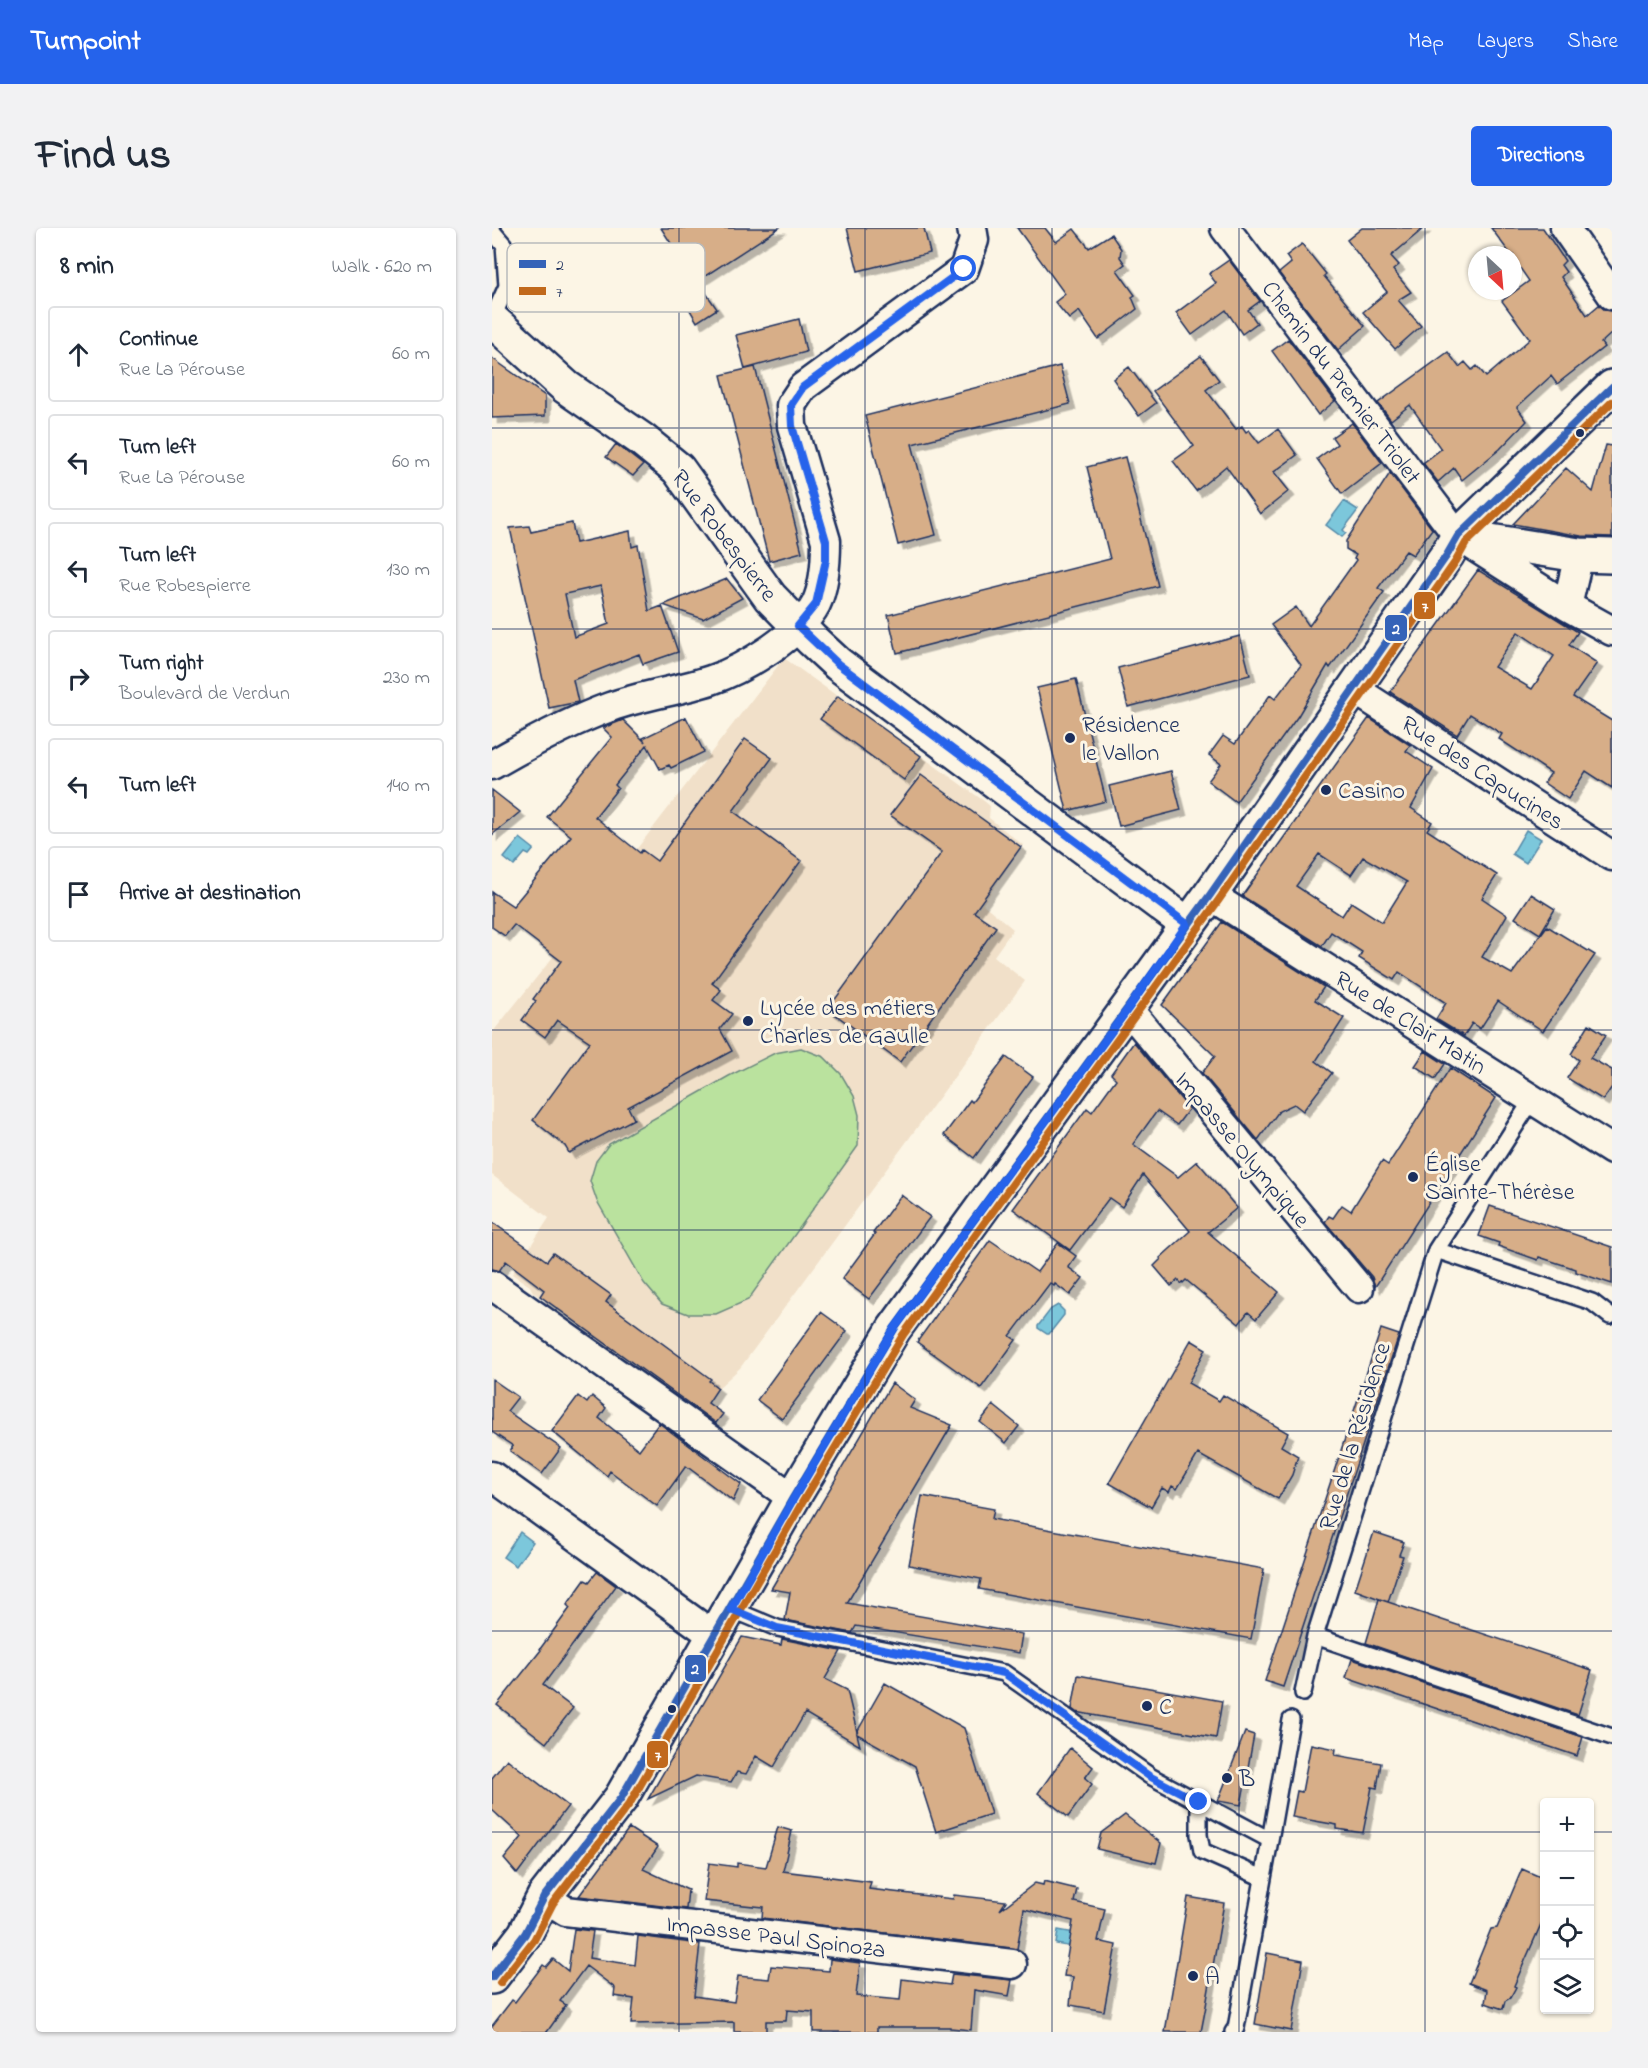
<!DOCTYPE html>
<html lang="en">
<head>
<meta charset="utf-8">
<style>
	:root { --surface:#fff; --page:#f2f2f3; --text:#1f2937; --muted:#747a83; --line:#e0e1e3; --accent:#2563eb }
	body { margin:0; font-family:"Indie Flower",sans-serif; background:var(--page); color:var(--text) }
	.controls { position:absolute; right:18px; bottom:18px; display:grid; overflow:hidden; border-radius:6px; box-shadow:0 2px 4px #0004 }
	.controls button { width:54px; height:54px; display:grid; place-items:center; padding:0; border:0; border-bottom:2px solid var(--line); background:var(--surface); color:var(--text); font:30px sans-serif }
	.compass { position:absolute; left:976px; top:18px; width:54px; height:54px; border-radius:50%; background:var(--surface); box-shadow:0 2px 4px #0004; rotate:154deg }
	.stop { position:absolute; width:18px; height:18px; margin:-14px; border:4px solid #2563eb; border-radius:50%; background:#fff }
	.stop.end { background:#2563eb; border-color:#fff; box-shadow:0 2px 6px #0008 }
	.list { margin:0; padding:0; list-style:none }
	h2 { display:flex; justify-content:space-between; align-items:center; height:78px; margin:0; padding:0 24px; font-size:26px }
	h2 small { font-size:20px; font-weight:400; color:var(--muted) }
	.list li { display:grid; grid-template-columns:39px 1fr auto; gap:18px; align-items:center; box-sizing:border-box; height:96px; margin:0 12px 12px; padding:0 12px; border:2px solid var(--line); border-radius:6px }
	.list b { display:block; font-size:22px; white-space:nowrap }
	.list p { margin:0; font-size:20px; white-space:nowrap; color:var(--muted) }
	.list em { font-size:20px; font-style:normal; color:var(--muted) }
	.icon { flex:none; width:33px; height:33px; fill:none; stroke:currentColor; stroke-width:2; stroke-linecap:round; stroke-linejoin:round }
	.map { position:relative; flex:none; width:1120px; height:1804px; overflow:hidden; border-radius:6px }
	header { display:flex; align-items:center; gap:36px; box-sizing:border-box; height:84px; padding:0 30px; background:var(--accent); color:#fff }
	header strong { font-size:28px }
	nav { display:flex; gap:33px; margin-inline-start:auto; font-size:21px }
	.intro { display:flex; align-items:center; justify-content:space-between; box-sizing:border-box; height:144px; padding:0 36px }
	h1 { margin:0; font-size:42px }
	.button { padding:15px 27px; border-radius:6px; background:var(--accent); color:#fff; font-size:21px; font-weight:700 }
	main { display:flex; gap:36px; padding:0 36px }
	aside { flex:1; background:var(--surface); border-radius:6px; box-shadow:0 2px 4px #0004 }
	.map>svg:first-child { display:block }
	.built { fill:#f1e0c9 }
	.green { fill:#bae29e; stroke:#6a887e; stroke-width:1.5 }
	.water { fill:#7cc7db; stroke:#558aa9; stroke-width:1.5 }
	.building { fill:#d7ae88; stroke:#1b2f5e; stroke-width:1.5; fill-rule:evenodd; filter:url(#shadow) }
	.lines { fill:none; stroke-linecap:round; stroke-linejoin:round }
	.service-casing { stroke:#1b2f5e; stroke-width:20 }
	.minor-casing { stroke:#1b2f5e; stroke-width:33 }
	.tertiary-casing { stroke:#1b2f5e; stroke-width:38 }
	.primary-casing { stroke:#1b2f5e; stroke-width:38 }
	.service { stroke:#fcf5e5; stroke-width:15 }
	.minor { stroke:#fcf5e5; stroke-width:28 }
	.tertiary { stroke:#fcf5e5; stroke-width:33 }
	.primary { stroke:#fcf5e5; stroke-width:33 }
	.bus-1-casing { stroke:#fcf5e5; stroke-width:12 }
	.bus-2-casing { stroke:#fcf5e5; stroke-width:12 }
	.bus-1 { stroke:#3563b8; stroke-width:8 }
	.bus-2 { stroke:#c1691c; stroke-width:8 }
	.route { stroke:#2563eb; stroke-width:8 }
	.grid { fill:none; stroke:#1b2f5e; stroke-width:1.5; stroke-opacity:0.55 }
	.bus-dot { fill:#1b2f5e; stroke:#fcf5e5; stroke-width:2 }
	.labels { text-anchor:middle; stroke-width:6; stroke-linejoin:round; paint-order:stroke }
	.street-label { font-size:24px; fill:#1b2f5e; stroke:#fcf5e5 }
	.poi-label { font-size:24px; fill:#1b2f5e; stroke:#fcf5e5; text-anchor:start }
	.key { fill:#fcf5e5; stroke:#b8babc; stroke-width:1.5 }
	.key-label { font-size:16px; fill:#1b2f5e }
	.line-badge { stroke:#fcf5e5; stroke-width:2 }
	.badge-label { font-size:16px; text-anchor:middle; font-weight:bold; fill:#fff }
</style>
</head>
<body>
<header>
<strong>Turnpoint</strong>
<nav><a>Map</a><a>Layers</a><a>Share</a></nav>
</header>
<div class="intro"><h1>Find us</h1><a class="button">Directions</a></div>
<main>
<aside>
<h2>8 min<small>Walk · 620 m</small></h2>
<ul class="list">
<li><svg class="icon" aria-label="ahead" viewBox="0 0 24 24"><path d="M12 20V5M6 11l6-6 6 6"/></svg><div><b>Continue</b><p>Rue La Pérouse</p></div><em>60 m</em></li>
<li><svg class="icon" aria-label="left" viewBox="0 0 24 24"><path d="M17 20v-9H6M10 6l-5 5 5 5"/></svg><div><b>Turn left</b><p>Rue La Pérouse</p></div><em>60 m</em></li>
<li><svg class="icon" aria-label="left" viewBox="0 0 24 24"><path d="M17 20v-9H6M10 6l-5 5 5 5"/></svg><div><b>Turn left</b><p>Rue Robespierre</p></div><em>130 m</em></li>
<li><svg class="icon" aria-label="right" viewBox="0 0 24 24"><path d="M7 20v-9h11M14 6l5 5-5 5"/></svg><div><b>Turn right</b><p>Boulevard de Verdun</p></div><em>230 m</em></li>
<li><svg class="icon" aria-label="left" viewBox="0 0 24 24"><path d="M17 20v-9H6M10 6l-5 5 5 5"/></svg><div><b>Turn left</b></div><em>140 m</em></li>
<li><svg class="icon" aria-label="arrive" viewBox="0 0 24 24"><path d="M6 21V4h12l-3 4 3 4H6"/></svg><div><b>Arrive at destination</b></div></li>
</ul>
</aside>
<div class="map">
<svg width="1120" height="1804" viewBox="0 0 1120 1804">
	<defs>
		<filter id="shadow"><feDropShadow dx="5.5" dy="5.5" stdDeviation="0" flood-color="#0004"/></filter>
	</defs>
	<rect width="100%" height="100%" fill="#fcf5e5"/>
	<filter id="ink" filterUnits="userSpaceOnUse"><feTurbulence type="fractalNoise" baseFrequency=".0167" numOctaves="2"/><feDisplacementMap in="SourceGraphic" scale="12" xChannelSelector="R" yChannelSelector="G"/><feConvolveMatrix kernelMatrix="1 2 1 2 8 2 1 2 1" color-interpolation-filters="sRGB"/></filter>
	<g filter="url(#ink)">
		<path class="built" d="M292,430l200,143 6,5 -1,12 34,27 -40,59 30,25 -19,27 31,25 -285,387 -22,20 -20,23 -165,-119 -3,-6 -18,-12 37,-56 -57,-43v-142l73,-91z"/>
		<path class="green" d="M309,820l23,9 17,17 13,22 5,19 -1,31 -110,154 -32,14h-28l-26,-10 -18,-21 -47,-82 -7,-20 6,-20 13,-17 120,-68 46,-23z"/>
		<path class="water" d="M852,273l14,9 -15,20 3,3 -4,4 -16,-12z
			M1034,602l15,9 -15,24 -14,-9z
			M28,610l14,11 -5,6 -4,-2 -11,13 -10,-8z
			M566,1077l6,6v4l-15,19h-2l-9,-6v-2l13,-17z
			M28,1304l13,10 -17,24 -13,-9z
			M566,1702l28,5 -2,14 -28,-5z"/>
		<path class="building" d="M169,0h118l-83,54z
			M355,0h77l6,25 -72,18z
			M525,0h28l11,14 18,-13 15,19 22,-14 10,15 -1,8 5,7 -8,6 18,25 -3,2 5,12 -39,30 -19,-28 -10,8 -14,-17 10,-8z
			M870,0h62l-33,28 8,9 -6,5 18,22 -13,8 23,26 -26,23 -32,-37 24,-20 -40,-52z
			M999,0h52l22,33 -4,4 5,7 -5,5 26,38 12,-10 6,5 7,1v22l-11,10 3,4 -47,37 -6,-8 -34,31 10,14 -27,28 -38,31 -8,-12 -16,14 -15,-19 18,-14 -31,-44 -19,15 -13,-17 70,-51 11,15 6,-5 7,8 5,-4 9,11 44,-38 -28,-38 27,-20 -16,-23v-3h-2z
			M810,16l24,30 -2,2 41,50 -27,24 -59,-77 12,-10 -5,-7z
			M737,32l31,41 -12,9 9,13 -15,11 -16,-24 -34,25 -16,-22 40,-30 -7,-9z
			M214,65l11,16 -20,13 -10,-17z
			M307,91l7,33 -61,17 -9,-34z
			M796,111l47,62 -17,14 -46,-64z
			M709,128l18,24 -13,10 30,39 6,-3 4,6 3,-2 10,13 19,-14 19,26 -23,17 15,19 -29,23 -34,-48 -30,25 -23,-30 21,-15 -41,-55z
			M0,130l53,38v20l-53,2z
			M568,138l10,38 -158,40 24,91 -38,10 -33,-129z
			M263,139l47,185 -33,9 -48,-186z
			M637,139l27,36 -17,13 -26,-37z
			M860,195l30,40 -40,31 -25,-35 20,-15 -5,-7z
			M124,216l27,21 -10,11 -27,-19z
			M1114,217l6,1v91l-31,-1 -68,-12 53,-56 27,24z
			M633,229l33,129 -261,67 -9,-38 222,-56 -23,-92z
			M898,245l42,56 -19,26 -7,-4 -28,37 6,4 -54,76 -2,-3 -30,51 -62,86 -28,-21 13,-17 -12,-9 14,-19 12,8 35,-49 5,4 26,-34 -30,-40 25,-18 13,19 47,-66 -2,-1 2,-4 -10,-6v-8z
			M80,295l4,20 54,-12 2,16 6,-2 11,66 13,-5 16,46 -35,12 -4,-10 -66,26 5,22 -29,6 -39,-180 19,-2 2,6zM109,358l8,38 -35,13 -9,-43z
			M986,342l100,62 -9,13 28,18 -24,34 39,24v67l-26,-17 -18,28 -24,-16 7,-10 -52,-34 3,-5 -32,-20 -13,21 -67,-43zM1026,404l36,24 -22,33 -38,-22z
			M235,351l15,19 -39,21 -40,-14z
			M748,408l10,39 -122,32 -10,-39z
			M584,451l30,122 -39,10 -30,-123z
			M346,468l83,60 -17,24 -84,-61z
			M194,489l18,35 -33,16 -2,-3 -9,4 -13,-24 -32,40 3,3 -23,29 45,36 2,-3 15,11 88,-122 27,19 -39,53 68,50 -89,122 9,7 -8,10 19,14 -12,15 12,22 -104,56 6,12 -65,34 -4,-7 -32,-26 57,-78 -33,-22 -12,17 -23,-17 14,-19 -3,-2 28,-38 -47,-36 -9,11 -13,-9v-35l21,14 58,-70 -24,-19 65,-80 -9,-9 20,-8 22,22 -2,-4z
			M877,490l41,27 -4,6 27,18 -22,39 21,14 -5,8 70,45 -15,23 25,17 -25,42 30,17 35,-48 48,29 -52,76 -45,-30 -18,28 -8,-6 -8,13 -28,-17 10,-16 -47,-31 -5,8 -35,-22 3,-6 -31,-20 -9,14 -80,-50zM827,626l32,21 12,-18 44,25 -25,40 -31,-20 -9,14 -46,-30z
			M679,543l10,39 -62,16 -10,-40z
			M429,547l100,72 -47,65 22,15 -96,135 -72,-53 114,-157 -52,-37z
			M0,562l28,22 -28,23z
			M1039,666l24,15 -15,25 -25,-16z
			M730,694l102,65 -9,13 29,18 -28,43 16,12 -29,38 -9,-7 -15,7 -21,29 -56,-67 13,-17 -53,-51z
			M1097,796l17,11 -16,23 22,12v17l-9,13 -36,-22 12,-18 -8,-6z
			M642,814l55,67 -12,16 -20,-14 -24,33 45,33 19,-16 40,47 -29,24 71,60 -23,27 -8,-7 -9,12 -53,-44 -4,4 -4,-4 -7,6 -17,-20 7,-7 -1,-1 30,-27 -47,-56 -21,32 -13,-9 -39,52 -57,-41 74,-101 5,4 24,-33 -5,-5z
			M933,823l20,13 -10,15 -20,-13z
			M514,829l27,20 -59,81 -30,-23 26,-35 2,2z
			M958,840l46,30 -121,189 -3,-10 -47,-55 4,-6 4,2 9,-13 9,6 31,-50 6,4z
			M409,967l29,22 -61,82 -27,-20 33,-45 -2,-1z
			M998,978l122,41v37l-36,-12v-3l-37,-12 -1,3 -40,-14 1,-3 -20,-7z
			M0,994l55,39 6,-8 58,42 -5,7 105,77 -2,2 9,7 -10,15 15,11 -7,9 -176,-127 4,-6 -38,-29 -7,10 -7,-2z
			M498,1012l47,32 21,-29 18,13 -8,11 15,11 -13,17 -15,-11 -1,2 -4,-3 -40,53 6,4 -35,48 -64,-46z
			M329,1084l26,19 -65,88 -25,-19z
			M889,1101l18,6 -116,352 -18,-6z
			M699,1112l15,9 -18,34 31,18 4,-6 65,38 -7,13 17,10 -6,19 -14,24 -80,-45 -21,35 -5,-3 -3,6 -7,-4 -11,19 -42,-24z
			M0,1151l26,18 -11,14 54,37 -19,26 -32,-23 3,-5 -21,-14z
			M400,1155l23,17 -5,8 42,17 -105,178 175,31 -3,19 -163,-27 -4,7 -67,-13 5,-28 -19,-3z
			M86,1168l9,7 5,-7 14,12 -7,10 40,32 20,-27 82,61 -8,17 -47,-35 -29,40 -47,-35 -3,5 -55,-45z
			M501,1177l26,21 -13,17 -26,-21z
			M430,1268l72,13 -2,10 272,50 -13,70 -272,-50 2,-10 -72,-14z
			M882,1304l30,10 -5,13 4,1 -15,46 -33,-12z
			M105,1344l19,14 -73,99 30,23 -27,35 -49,-38 44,-55 -1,-1 30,-41 -3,-3 18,-25 4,2z
			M887,1371l213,71 -14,45 -212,-72z
			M250,1409l39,8 1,-6 59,12 -16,28 22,11 10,42 28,-49 79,45 27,86 -55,18 -21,-66 -58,-32 3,12 -55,-33 -31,54 -18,-11 -10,18 -9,-2 -6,10 -35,-6 -48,23z
			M860,1431l231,78 -6,19 -231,-78z
			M586,1447l144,26 -6,37 -140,-26 -4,-3z
			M753,1504l9,3 -13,70 -23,-4z
			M819,1516l25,5 -1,6 46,8 -4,25 -5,-1 -9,46 -26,-4v-4l-45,-8 5,-26 5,1z
			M578,1520l23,19 -8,11 7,6 -24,33 -30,-24z
			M15,1531l61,47 -51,68 -13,-15 18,-22 -30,-27v-32z
			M633,1587l36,28 -5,20 -59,-14 4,-16z
			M286,1599l14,4 -9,40 88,11 -2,7 84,10 1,-4 52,6 -6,9 35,-27 8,2 1,-4 33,8 -3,13 31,7 -7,32 18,4 -12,66 -34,-6 3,-28 -9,-1 9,-55 -49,-12 -7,40 -255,-31 1,-11 -59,-6 5,-38 28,4v-4l29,4z
			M137,1600l29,19 -15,22 45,21 -2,19 -107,-13z
			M1030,1641l23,10v36l-31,71 2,1 -6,11 -5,3 -2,8 -18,-6 2,-13 -18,-7 22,-54 6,-1z
			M696,1669l36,6 -18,103 -5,26h-36z
			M82,1701l19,2 -4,27 46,7 3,-29 62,8 -6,52 40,6 4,-26 31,3 2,-13 58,5 1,-12 30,4 -4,33 44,4 2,-21 48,6 2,-11 60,6 -3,16 -35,-6 -3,40 -21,-2v-1h-73v5h-64v-20l-26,-2 -1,11h-20v11h-32v-10l-103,2 3,-25 -20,-3 1,-8 -29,-22 -26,35 6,4 -19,27h-55v-6l20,-26 3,2 28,-37 3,2 7,-8 15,12z
			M775,1725l36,7 -12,71 -36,-7z"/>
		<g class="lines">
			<g class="service-casing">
				<path id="service" d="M0,3l12,14 3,41 -15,33
					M944,1022l156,52 18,14
					M239,1381l46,19 227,45 146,103 120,64 -34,188 -3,4
					M823,1408l297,101
					M811,1465l12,-57 121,-386 96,-150
					M707,1574v33l3,16 61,27
					M778,1612l21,-120"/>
			</g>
			<g class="minor-casing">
				<path id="minor" d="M733,0l233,308 109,70 45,25
					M1073,0l47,67
					M1075,378l12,-51
					M862,461l258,167
					M0,537c38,-22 77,-43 118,-58 33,-12 68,-16 101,-27 33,-11 89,-45 105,-76 8,-17 10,-45 10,-63l-34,-115 -1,-21 12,-18 161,-118 10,-29 -2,-12
					M718,667l402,255
					M636,781l231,279
					M0,1057l301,213
					M0,1248l222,160
					M52,1669l22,14 446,53"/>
			</g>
			<g class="tertiary-casing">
				<path id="tertiary" d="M0,92l74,67 75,52 37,30 92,128 42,43 26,24 349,260
					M966,308l121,19 33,1"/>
			</g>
			<g class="primary-casing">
				<path id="primary" d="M0,1749l33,-43 19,-37 77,-99 172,-300 101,-169 316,-434 237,-340 11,-19 154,-149"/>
			</g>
			<use href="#service" class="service"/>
			<use href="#minor" class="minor"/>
			<use href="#tertiary" class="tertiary"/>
			<use href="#primary" class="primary"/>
			<g class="bus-1-casing">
				<path id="bus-1" d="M0,1749l33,-43 19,-37 77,-99 172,-300 101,-169 316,-434 237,-340 11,-19 154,-149"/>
			</g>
			<g class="bus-2-casing">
				<path id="bus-2" d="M8,1755l34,-43 19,-37 77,-100 172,-300 101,-168 315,-434 238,-340 10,-18 146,-141"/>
			</g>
			<use href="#bus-1" class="bus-1"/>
			<use href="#bus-2" class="bus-2"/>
		</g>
	</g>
	<g class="lines" filter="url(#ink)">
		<path class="route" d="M472,41l-161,118 -12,18 1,21 34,115v19l-10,44 -18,22 40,38 349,260 -59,85 -234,320 -100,169 -63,111 46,19 227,45 145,103 50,26"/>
	</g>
	<path class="grid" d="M187,0v1804M373,0v1804M560,0v1804M747,0v1804M933,0v1804M0,200h1120M0,401h1120M0,601h1120M0,802h1120M0,1002h1120M0,1203h1120M0,1403h1120M0,1604h1052M1098,1604h22"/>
	<g class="bus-dot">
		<circle cx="1088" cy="205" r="5"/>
		<circle cx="578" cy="510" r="6"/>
		<circle cx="834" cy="562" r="6"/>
		<circle cx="256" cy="793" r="6"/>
		<circle cx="921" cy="949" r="6"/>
		<circle cx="655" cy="1478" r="6"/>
		<circle cx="180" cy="1481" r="5"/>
		<circle cx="735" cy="1550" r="6"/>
		<circle cx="701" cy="1748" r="6"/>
	</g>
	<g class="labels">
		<g class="street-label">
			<text transform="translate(850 154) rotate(53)" y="8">Chemin du Premier Triolet</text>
			<text transform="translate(233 307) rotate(53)" y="8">Rue Robespierre</text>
			<text transform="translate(991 544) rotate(33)" y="8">Rue des Capucines</text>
			<text transform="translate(919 794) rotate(32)" y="8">Rue de Clair Matin</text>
			<text transform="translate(751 921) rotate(50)" y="8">Impasse Olympique</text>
			<text transform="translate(862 1208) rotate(-73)" y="8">Rue de la Résidence</text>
			<text transform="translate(284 1708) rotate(7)" y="8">Impasse Paul Spinoza</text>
		</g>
		<g class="poi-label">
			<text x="590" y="504">Résidence<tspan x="590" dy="28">le Vallon</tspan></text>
			<text x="846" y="570">Casino</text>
			<text x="268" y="787">Lycée des métiers<tspan x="268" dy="28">Charles de Gaulle</tspan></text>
			<text x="933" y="943">Église<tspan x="933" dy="28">Sainte-Thérèse</tspan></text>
			<text x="667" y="1486">C</text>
			<text x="747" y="1558">B</text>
			<text x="713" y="1756">A</text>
		</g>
	</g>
	<rect x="15" y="15" width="198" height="69" rx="9" class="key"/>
	<rect x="27" y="32" width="27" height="8" fill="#3563b8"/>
	<rect x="27" y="59" width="27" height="8" fill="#c1691c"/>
	<g class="key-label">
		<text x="64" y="42">2</text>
		<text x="64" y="69">7</text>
	</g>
	<g class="line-badge">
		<rect x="921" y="363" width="23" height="29" rx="6" fill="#c1691c"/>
		<rect x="892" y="386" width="24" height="28" rx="6" fill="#3563b8"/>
		<rect x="192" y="1426" width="23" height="29" rx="6" fill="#3563b8"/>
		<rect x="154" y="1512" width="23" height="29" rx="6" fill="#c1691c"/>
	</g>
	<g class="badge-label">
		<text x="933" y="384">7</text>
		<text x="904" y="406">2</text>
		<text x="203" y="1446">2</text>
		<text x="166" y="1533">7</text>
	</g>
</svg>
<div class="controls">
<button>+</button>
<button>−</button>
<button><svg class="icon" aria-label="locate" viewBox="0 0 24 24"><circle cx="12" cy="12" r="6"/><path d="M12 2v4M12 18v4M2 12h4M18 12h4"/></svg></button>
<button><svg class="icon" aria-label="layers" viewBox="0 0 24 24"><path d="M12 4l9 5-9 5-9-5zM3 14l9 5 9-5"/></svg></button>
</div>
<svg class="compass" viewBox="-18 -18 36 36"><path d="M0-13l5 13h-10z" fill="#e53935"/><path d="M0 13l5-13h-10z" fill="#747a83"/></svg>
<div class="stop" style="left:472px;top:41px"></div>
<div class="stop end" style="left:707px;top:1574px"></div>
</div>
</main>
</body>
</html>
